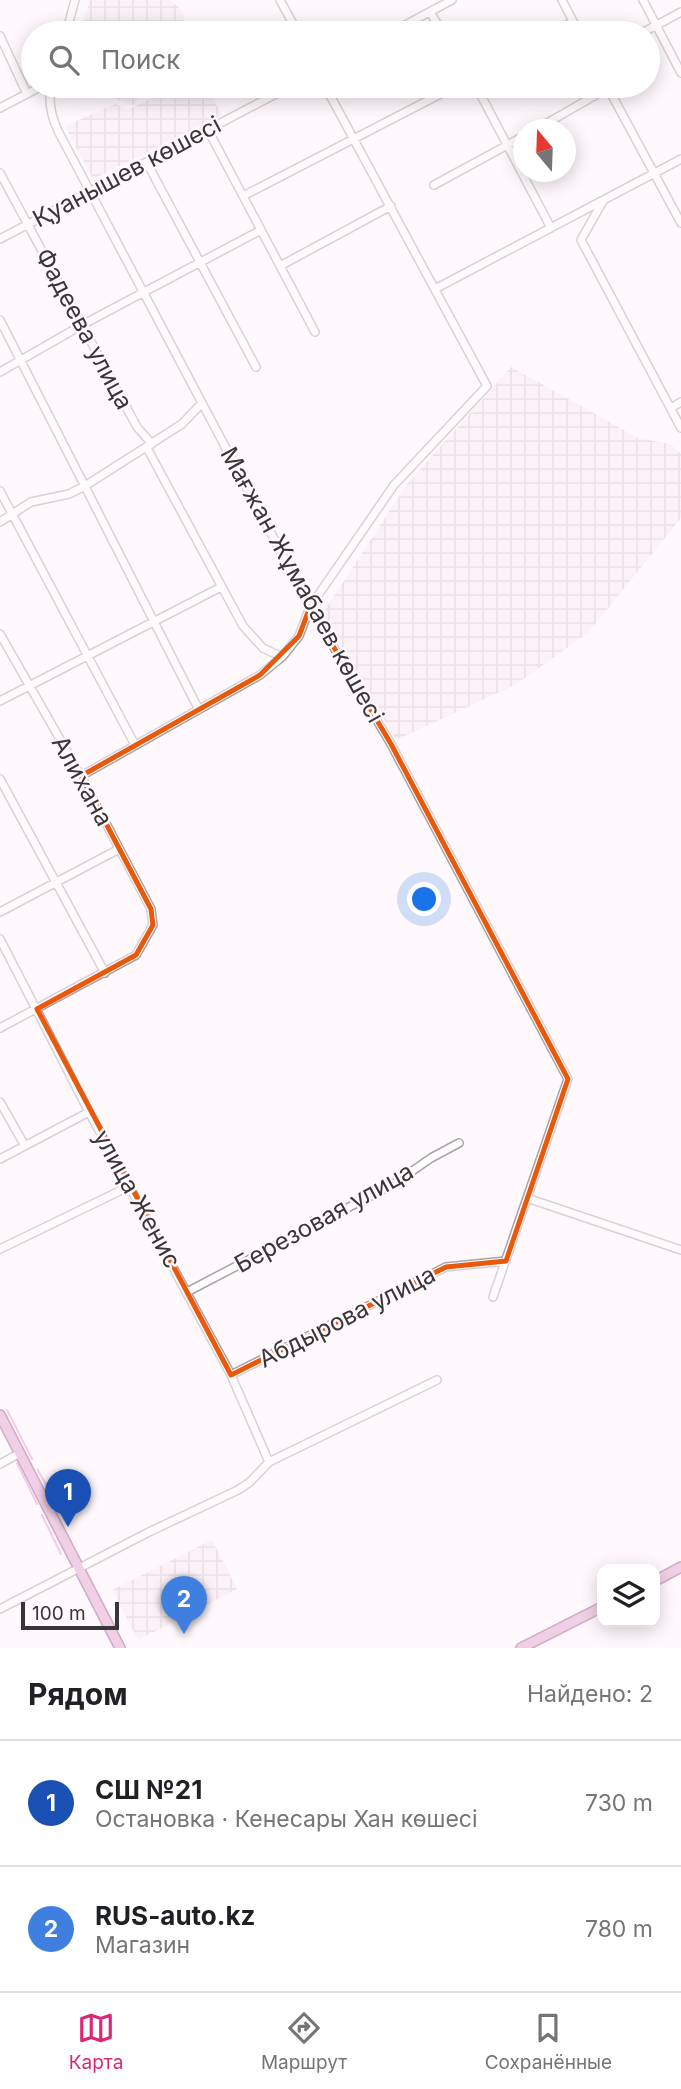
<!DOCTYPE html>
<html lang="ru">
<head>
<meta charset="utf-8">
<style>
	:root { --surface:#fff; --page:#f2f2f2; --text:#202124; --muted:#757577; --line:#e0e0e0; --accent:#db2777 }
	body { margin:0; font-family:Inter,sans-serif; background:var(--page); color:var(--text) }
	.controls { position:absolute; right:21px; bottom:21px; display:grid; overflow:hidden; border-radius:14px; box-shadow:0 4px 18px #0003 }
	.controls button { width:63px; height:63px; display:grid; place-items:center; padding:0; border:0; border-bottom:2px solid var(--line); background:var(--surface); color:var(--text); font:35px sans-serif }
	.compass { position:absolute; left:513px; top:119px; width:63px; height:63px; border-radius:50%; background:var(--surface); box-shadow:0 4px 18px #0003; rotate:341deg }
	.scale { position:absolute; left:21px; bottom:18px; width:98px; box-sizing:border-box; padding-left:7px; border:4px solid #393638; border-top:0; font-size:19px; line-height:24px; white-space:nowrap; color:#393638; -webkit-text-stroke:5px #fff8fc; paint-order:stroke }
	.you { position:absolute; left:425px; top:900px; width:24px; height:24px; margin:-18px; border:5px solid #fff; border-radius:50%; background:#1a73e8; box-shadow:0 0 0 10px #1a73e833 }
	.badge { display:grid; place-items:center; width:46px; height:46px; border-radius:50%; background:var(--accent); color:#fff; font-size:23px; font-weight:700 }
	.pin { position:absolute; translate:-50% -58px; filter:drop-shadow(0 2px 4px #0008) }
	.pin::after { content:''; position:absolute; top:37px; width:24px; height:21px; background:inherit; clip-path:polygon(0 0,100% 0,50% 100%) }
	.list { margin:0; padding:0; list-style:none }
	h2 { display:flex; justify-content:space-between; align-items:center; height:91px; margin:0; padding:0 28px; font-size:30px }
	h2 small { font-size:23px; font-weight:400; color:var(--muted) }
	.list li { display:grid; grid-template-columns:46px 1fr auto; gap:21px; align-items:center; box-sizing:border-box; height:126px; padding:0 28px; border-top:2px solid var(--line) }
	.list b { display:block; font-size:26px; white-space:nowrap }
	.list p { margin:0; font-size:23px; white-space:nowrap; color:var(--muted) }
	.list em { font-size:23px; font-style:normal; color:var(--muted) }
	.icon { flex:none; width:38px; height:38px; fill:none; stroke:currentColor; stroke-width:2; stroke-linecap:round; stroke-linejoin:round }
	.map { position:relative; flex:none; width:681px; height:1648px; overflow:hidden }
	.search { position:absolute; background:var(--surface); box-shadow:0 4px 18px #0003; left:21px; right:21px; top:21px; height:77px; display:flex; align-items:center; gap:18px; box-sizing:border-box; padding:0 24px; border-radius:38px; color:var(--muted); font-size:26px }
	.sheet { height:343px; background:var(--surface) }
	nav { display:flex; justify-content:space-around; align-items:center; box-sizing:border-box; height:98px; border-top:2px solid var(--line); background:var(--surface); font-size:19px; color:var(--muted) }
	nav a { display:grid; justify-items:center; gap:4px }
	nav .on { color:var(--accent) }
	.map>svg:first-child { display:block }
	.industrial { fill:url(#industrial-grid) }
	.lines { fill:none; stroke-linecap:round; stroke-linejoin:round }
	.stream { stroke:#e696d2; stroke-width:2 }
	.minor-casing { stroke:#aaa3a8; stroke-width:10 }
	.major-casing { stroke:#955085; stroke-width:12 }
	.minor { stroke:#fff; stroke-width:7 }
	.major { stroke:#dd9ecf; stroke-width:9 }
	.marked { fill:none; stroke:#e8590c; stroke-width:5; stroke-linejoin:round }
	.labels { text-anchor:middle; stroke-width:5; stroke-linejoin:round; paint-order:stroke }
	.street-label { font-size:24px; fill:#393638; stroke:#fff8fc }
</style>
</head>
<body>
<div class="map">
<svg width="681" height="1648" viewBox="0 0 681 1648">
	<defs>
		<pattern id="industrial-grid" width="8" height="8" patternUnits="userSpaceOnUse" patternTransform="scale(1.75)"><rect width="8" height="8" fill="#f6e8f2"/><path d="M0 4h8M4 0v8" fill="none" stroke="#d4c8d0"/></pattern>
	</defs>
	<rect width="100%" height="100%" fill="#fff8fc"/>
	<path class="industrial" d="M90,0h79l13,10 4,21 -1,2h-106z
		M79,86h68l-13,19z
		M177,86h29l16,29 -129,64 -28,-53 51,-22 11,6z
		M511,367l127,71 32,6 11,10v64l-93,115 -73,52 -119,55 -75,-124 86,-132z
		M212,1540l25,49 -99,51 -26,-50z"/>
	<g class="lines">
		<path class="stream" d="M7,1410l25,49
			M17,1463l20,41
			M38,1470l22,41
			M42,1515l19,39"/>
		<g class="minor-casing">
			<path id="minor" d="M280,0l18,33
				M562,0l17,33
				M643,0l38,73
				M430,12l13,21
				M66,33l9,-33
				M390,33l62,-33
				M552,33l20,-11
				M642,33l39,-21
				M0,36l27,58
				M51,86c-3,16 0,30 7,45l252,476 81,137 177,335 -75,218
				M476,86l75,142
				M607,86l74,137
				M0,108l42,-22
				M208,130l107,202
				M535,130l73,-42
				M147,163l109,204
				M0,173l137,254 15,17
				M434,185l90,-49
				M243,196l213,-110
				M603,201l-22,39 100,188
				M0,239l291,-153
				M280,266l111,-60
				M435,289l246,-130
				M0,320l198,388
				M0,372l82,-47 179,-95
				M671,408l10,-6
				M147,448l96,178 20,22 19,9
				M0,491l135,254
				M0,522l31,-20 38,-8 16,-8 97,-62 20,-21
				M0,634l81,142 70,133 2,16 -17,30 -136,73
				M0,701l221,-114
				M81,776l179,-101 22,-18 17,-21 11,-29 84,-122 93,-99 -162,-300
				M0,779l105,194
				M0,912l119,-63
				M0,939l89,173 142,263 38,87
				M0,1102l25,44
				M0,1159l89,-47
				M527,1198l154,52
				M0,1249l130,-63
				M187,1292l208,-109 36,-25 28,-15
				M231,1375l215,-108 60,-6
				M0,1464l20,-11
				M0,1609l149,-77 89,-42 12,-8 19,-20 168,-82"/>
		</g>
		<g class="major-casing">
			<path id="major" d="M0,1415l120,233
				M655,1581l26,-14
				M521,1648l81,-41"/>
		</g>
		<use href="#minor" class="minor"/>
		<use href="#major" class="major"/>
	</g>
	<path d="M0 0H681V1648H0ZM310,607l81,137 177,335 -62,182 -60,6 -215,108 -194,-366 99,-54 17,-30 -2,-16 -70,-133 179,-101 39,-39z" fill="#fff8fc" fill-opacity=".55" fill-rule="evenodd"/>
	<path class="marked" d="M310,607l81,137 177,335 -62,182 -60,6 -215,108 -194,-366 99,-54 17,-30 -2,-16 -70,-133 179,-101 39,-39z"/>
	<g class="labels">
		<g class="street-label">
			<text transform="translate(127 172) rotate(-28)" y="8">Қуанышев көшесі</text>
			<text transform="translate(84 329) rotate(62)" y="8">Фадеева улица</text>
			<text transform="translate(302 585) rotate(61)" y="8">Мағжан Жұмабаев көшесі</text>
			<text transform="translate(82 781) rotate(61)" y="8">Алихана</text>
			<text transform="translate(137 1199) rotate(61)" y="8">улица Женис</text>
			<text transform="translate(324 1218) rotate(-29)" y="8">Березовая улица</text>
			<text transform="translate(347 1317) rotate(-27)" y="8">Абдырова улица</text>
		</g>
	</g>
</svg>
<div class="controls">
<button><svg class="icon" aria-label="layers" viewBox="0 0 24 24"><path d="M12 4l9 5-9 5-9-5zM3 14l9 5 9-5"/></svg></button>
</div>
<svg class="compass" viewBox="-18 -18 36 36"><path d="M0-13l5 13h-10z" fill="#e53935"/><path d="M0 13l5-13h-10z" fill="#757577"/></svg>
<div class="scale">100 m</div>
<div class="you"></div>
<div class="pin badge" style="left:68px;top:1527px;background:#1a4fb4">1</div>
<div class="pin badge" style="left:184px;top:1634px;background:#3f7fe0">2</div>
<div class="search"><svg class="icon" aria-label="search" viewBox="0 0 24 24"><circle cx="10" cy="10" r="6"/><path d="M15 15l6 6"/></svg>Поиск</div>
</div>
<section class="sheet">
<h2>Рядом<small>Найдено: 2</small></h2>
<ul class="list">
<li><span class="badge" style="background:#1a4fb4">1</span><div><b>СШ №21</b><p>Остановка · Кенесары Хан көшесі</p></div><em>730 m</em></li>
<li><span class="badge" style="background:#3f7fe0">2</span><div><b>RUS-auto.kz</b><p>Магазин</p></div><em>780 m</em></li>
</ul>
</section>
<nav>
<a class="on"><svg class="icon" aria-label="map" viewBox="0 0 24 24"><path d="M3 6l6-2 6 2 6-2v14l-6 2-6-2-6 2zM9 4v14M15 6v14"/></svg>Карта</a>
<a><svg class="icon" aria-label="directions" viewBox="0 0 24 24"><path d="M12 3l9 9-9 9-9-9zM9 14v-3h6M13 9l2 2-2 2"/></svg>Маршрут</a>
<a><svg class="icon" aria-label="saved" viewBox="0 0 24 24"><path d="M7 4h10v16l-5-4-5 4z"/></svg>Сохранённые</a>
</nav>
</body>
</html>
